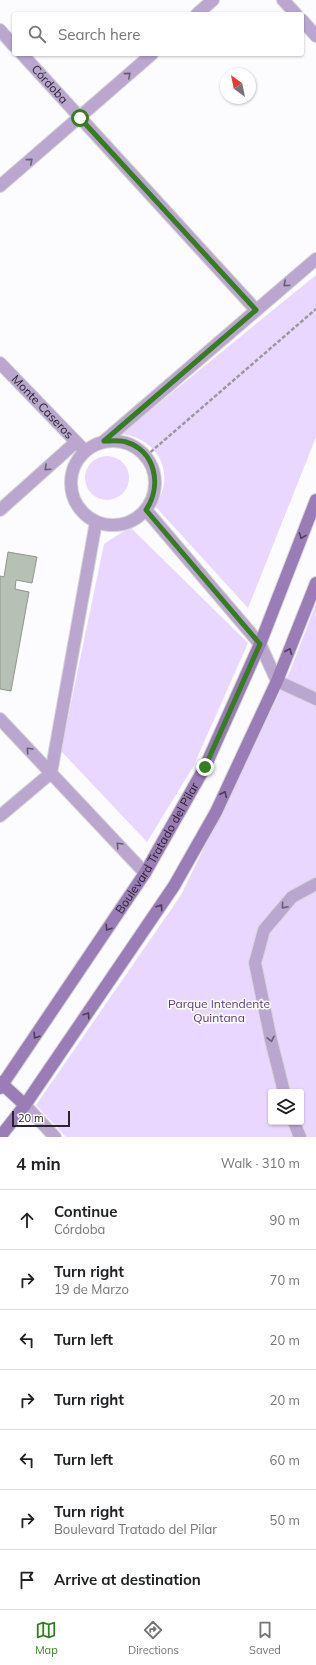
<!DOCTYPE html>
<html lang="en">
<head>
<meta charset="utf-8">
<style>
	:root { --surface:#fff; --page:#f6f6f6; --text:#202124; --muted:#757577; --line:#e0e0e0; --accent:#367d22 }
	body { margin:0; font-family:Mulish,sans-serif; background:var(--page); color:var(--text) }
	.controls { position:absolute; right:12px; bottom:12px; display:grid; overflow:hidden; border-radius:4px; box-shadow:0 1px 3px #0004 }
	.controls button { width:36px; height:36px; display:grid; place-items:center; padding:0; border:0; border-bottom:1px solid var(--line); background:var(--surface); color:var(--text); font:20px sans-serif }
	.compass { position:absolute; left:220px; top:68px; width:36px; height:36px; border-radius:50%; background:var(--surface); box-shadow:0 1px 3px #0004; rotate:327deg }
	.scale { position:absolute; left:12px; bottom:10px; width:58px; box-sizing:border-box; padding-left:4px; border:2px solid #28262b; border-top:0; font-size:11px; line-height:14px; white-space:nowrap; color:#28262b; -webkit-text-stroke:3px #fff; paint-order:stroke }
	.stop { position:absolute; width:12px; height:12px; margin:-9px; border:3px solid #367d22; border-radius:50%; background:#fff }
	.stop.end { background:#367d22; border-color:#fff; box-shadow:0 1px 4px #0008 }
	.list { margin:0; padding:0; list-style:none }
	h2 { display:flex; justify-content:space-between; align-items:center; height:52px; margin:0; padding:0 16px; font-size:17px }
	h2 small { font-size:13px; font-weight:400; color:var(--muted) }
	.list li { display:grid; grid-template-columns:26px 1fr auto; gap:12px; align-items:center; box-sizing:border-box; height:60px; padding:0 16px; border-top:1px solid var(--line) }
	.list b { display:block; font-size:15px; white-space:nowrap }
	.list p { margin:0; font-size:13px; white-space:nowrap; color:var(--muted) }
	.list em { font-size:13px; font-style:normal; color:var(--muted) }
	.icon { flex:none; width:22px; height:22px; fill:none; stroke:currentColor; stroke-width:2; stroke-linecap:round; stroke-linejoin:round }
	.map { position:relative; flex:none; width:316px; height:1137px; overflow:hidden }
	.search { position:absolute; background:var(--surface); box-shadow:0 1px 3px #0004; left:12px; right:12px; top:12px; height:44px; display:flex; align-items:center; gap:10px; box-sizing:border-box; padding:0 14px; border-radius:4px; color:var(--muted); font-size:15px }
	.sheet { height:472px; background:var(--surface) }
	nav { display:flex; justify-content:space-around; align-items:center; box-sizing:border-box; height:56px; border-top:1px solid var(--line); background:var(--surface); font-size:11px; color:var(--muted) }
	nav a { display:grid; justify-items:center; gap:2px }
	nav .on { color:var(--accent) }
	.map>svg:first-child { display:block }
	.green { fill:#ead7ff; fill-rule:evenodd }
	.building { fill:#b6c0b4; stroke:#8e978b }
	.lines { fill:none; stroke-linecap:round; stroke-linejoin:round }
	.street-casing { stroke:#d6d5d7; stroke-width:14 }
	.secondary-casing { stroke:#d6d5d7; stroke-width:14 }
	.path { stroke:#9a999c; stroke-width:2.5; stroke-dasharray:4 2; stroke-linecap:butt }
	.street { stroke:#baa6ce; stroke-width:12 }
	.secondary { stroke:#9a7cb6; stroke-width:12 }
	.oneway { stroke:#6a6074 }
	.oneway2 { stroke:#4a4055 }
	.route { stroke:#367d22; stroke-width:5 }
	.labels { text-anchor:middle; stroke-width:3; stroke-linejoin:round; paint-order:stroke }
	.street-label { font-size:12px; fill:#28262b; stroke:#fff }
	.park-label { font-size:12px; fill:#5a3976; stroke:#fff }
</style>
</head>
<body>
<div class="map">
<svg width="316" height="1137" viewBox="0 0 316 1137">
	<rect width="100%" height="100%" fill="#fcfbfd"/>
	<path class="green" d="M316,275v162l-68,171 -93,-102c22,-32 3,-68 -34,-72z
		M85 478a22 22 0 1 1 44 0a22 22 0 1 1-44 0Z
		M130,527l118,116 -55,124 -46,75 -86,-91 43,-207z
		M316,604v533h-250l-30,-32 145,-210 109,-224zM271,1092h30v30h-30z"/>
	<path class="building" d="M8,552l29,5 -5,26 -16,-3 -1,9 14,3 -18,99 -11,-2v-113l4,1z"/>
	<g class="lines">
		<g class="street-casing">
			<g id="street">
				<path d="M283,0l13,14"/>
				<path d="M197,14l16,-14"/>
				<path d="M302,20l14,16"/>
				<path d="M0,30l14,16"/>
				<path id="s1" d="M22,54l234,256"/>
				<path d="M0,186l152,-132"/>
				<path id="s2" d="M0,363l85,88"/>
				<circle cx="113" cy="483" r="42"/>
				<path d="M104,441l212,-182"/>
				<path d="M0,510l76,-68"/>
				<path d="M146,510l114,134 17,37 39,18"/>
				<path d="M0,719l145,154"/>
				<path d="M0,816l51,-43 45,-251"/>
				<path d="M284,1092l-13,-52 -16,-77 9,-33 28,-33 24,-13"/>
				<path d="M25,1105l30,32"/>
				<path d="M294,1122l6,15"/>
			</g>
		</g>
		<g class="secondary-casing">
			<g id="secondary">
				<path d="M0,1082l25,23"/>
				<path id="s3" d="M0,1088l145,-215 60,-106 55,-123 56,-144"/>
				<path d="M0,1137l25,-32 149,-219 42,-74 61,-131 39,-98"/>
			</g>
		</g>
		<path class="path" d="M146,456l170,-147"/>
		<use href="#street" class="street"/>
		<use href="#secondary" class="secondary"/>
	</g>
	<defs><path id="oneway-chevron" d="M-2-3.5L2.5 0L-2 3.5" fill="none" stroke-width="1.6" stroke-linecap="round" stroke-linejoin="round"/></defs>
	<g class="oneway">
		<use href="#oneway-chevron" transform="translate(128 75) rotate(-41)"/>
		<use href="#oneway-chevron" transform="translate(30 161) rotate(-41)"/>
		<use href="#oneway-chevron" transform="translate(286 284) rotate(140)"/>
		<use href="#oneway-chevron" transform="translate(47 468) rotate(138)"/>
		<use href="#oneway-chevron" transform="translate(29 750) rotate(-133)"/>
		<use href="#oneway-chevron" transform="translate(119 845) rotate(-133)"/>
		<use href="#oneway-chevron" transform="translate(284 906) rotate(131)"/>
		<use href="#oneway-chevron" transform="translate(271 1039) rotate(77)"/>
	</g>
	<g class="oneway2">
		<use href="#oneway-chevron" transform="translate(302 536) rotate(111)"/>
		<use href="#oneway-chevron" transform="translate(289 651) rotate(-68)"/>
		<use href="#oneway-chevron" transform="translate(224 794) rotate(-65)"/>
		<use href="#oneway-chevron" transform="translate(160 907) rotate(-56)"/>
		<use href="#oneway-chevron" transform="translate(108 928) rotate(124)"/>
		<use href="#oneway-chevron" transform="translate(87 1015) rotate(-56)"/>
		<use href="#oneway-chevron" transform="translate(36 1036) rotate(124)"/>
	</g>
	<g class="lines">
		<path class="route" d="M80,118l176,192 -152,131c7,0 15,-1 22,1 30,9 36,44 20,68l114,134 -55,123"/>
	</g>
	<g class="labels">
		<g class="street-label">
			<text dy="4" stroke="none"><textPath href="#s1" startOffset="41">Córdoba</textPath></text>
			<text dy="4" stroke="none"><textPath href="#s2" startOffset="61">Monte Caseros</textPath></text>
			<text dy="4" stroke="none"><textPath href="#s3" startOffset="287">Boulevard Tratado del Pilar</textPath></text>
		</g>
		<g class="park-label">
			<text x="219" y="1008">Parque Intendente<tspan x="219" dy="14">Quintana</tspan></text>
		</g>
	</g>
</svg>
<div class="controls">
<button><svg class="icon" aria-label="layers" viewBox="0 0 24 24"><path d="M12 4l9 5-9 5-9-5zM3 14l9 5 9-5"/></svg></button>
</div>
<svg class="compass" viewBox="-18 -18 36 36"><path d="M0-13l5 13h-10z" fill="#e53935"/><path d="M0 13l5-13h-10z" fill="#757577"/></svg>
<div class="scale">20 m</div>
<div class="stop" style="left:80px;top:118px"></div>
<div class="stop end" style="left:205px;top:767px"></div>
<div class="search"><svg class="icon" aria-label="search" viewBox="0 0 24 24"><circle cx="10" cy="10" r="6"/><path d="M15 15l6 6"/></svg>Search here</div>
</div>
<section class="sheet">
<h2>4 min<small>Walk · 310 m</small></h2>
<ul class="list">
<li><svg class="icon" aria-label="ahead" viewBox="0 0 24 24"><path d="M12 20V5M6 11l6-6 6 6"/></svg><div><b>Continue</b><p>Córdoba</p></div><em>90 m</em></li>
<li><svg class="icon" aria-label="right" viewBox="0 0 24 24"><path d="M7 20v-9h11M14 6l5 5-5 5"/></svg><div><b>Turn right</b><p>19 de Marzo</p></div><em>70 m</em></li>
<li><svg class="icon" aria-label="left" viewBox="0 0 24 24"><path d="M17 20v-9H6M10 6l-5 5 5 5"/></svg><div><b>Turn left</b></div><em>20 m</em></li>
<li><svg class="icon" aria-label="right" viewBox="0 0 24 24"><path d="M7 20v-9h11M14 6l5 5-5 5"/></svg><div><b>Turn right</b></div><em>20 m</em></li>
<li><svg class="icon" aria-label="left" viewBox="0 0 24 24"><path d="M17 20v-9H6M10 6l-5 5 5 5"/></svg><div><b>Turn left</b></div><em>60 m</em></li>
<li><svg class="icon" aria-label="right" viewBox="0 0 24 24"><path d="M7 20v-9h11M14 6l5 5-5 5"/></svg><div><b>Turn right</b><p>Boulevard Tratado del Pilar</p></div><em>50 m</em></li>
<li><svg class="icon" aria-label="arrive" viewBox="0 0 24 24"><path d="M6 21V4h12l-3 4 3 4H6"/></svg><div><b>Arrive at destination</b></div></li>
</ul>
</section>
<nav>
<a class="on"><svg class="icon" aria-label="map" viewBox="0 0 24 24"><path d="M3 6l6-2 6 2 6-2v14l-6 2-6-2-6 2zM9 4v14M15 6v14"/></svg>Map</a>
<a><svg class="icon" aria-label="directions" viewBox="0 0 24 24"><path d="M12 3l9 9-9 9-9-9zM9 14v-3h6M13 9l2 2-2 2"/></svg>Directions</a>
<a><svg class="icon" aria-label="saved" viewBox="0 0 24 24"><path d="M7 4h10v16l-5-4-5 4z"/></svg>Saved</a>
</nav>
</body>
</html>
